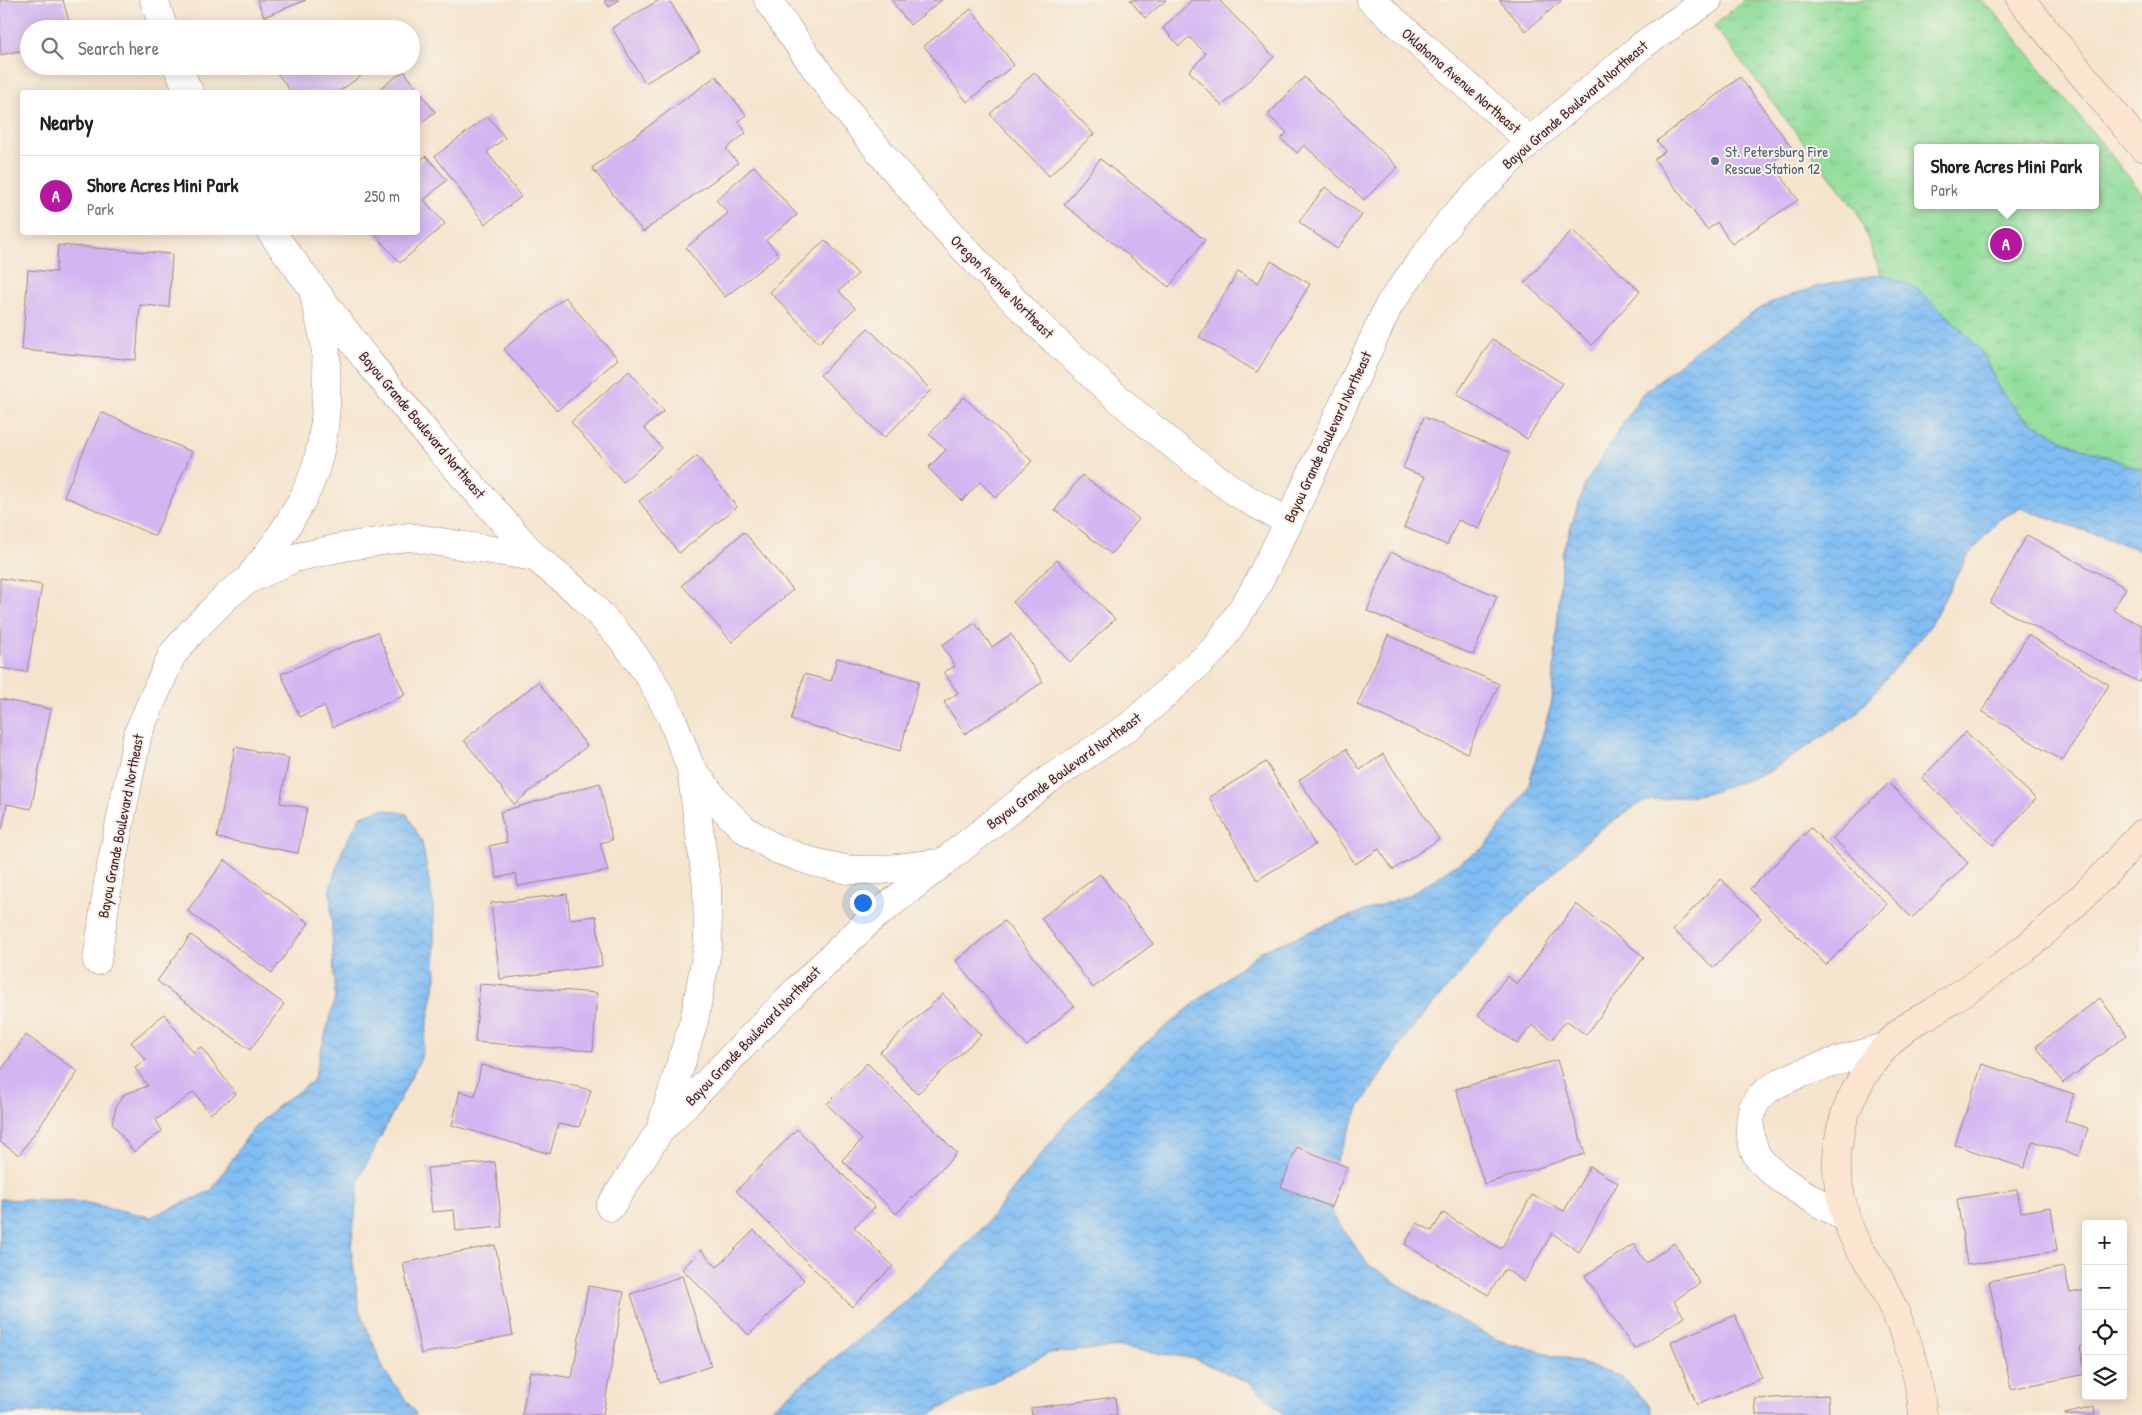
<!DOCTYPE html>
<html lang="en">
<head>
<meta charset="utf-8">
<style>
	:root { --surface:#fff; --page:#f6f6f6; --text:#202124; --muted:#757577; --line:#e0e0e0; --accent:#b5179e }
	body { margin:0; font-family:"Patrick Hand",sans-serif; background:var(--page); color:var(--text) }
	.controls { position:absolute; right:15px; bottom:15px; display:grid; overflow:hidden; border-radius:5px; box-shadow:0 2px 12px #0003 }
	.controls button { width:45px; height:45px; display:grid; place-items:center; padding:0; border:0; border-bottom:1px solid var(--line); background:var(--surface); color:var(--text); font:25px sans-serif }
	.you { position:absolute; left:862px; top:902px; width:18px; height:18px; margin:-12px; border:4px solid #fff; border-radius:50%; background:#1a73e8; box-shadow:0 0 0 8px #1a73e833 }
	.badge { display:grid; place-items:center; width:32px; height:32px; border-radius:50%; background:var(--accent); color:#fff; font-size:16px; font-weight:700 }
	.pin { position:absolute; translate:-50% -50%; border:2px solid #fff; box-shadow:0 1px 5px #0006 }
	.popup { position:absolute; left:1914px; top:144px; width:185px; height:65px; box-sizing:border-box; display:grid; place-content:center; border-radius:5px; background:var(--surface); filter:drop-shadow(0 1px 4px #0005); font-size:16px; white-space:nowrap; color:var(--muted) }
	.popup b { font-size:19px; color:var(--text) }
	.popup::after { content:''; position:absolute; left:50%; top:100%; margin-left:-10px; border:10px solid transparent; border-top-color:var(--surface) }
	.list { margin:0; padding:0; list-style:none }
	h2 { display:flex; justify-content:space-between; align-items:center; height:65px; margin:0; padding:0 20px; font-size:21px }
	h2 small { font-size:16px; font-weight:400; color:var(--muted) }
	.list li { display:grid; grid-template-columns:32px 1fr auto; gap:15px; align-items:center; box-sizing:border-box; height:80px; padding:0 20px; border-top:1px solid var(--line) }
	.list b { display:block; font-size:19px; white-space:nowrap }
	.list p { margin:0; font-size:16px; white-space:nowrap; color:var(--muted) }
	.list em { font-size:16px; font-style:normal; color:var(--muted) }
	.icon { flex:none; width:28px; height:28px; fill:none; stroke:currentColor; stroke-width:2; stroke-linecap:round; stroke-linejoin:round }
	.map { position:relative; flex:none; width:2142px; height:1415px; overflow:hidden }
	.search { position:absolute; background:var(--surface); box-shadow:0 2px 12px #0003; left:20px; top:20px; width:400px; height:55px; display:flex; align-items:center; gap:12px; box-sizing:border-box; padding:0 18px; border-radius:28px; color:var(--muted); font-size:19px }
	.panel { position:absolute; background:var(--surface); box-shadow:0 2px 12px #0003; left:20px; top:90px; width:400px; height:145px; border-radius:5px }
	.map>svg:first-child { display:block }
	.park { fill:url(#park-tufts); stroke:#6e7e63; fill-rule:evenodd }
	.water { fill:url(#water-waves); stroke:#646e8f }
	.building { fill:#d3b5f2 }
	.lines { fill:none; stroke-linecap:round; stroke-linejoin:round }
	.street-casing { stroke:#a0827c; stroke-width:29 }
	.secondary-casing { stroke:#a0827c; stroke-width:29 }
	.street { stroke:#fff; stroke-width:28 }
	.secondary { stroke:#fce5d0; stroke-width:28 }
	.service-dot { fill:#5c6f8a; stroke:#f7f3e8; stroke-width:2 }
	.labels { text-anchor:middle; stroke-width:4; stroke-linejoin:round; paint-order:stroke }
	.street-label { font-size:15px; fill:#4a1f2b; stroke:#f7f3e8 }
	.service-label { font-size:15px; fill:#4e5e75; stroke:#f7f3e8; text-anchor:start }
</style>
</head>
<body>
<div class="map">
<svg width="2142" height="1415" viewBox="0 0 2142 1415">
	<defs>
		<pattern id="park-tufts" width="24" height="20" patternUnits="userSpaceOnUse" patternTransform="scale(1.25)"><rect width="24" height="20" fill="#92de9b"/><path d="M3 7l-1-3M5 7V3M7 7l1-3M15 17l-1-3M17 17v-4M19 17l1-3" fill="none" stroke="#7fbe86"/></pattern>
		<pattern id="water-waves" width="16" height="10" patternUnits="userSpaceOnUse" patternTransform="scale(1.25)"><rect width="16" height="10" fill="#7fbdf3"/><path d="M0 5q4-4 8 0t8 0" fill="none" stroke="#6fa2d0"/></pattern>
	</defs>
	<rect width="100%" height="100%" fill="#f7f3e8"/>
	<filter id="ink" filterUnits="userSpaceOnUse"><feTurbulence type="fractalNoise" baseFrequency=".02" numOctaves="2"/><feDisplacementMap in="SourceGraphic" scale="10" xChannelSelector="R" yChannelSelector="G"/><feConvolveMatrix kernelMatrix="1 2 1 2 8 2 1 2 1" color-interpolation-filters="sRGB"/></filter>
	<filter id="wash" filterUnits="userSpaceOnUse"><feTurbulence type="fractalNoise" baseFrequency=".0096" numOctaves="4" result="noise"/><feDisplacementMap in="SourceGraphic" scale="20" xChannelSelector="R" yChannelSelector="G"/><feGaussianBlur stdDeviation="1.12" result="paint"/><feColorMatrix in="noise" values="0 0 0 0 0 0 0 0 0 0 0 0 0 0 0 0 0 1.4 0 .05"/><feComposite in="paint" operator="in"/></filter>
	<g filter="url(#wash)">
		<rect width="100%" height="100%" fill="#f5e4cd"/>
		<path class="park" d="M1744,0h237l15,14 146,179v277l-78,-29 -41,-24 -22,-25 -19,-40 -69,-65 -32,-13 -23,-61 -144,-187zM1917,148h178v57h-178z"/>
		<path class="water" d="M1881,274l32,12 39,34 30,32 19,40 22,25 41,24 78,29v81l-121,-43 -23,12 -33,40 -37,69 -73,86 -88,58 -58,20 -67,9 -46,30 -77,74 -110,126 -49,74 -29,66 1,42 35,49 55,37 75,40 76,20 48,17 28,27 3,11h-367l-35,-32 -55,-24 -73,-12 -73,6 -121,62h-172l11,-3 135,-108 78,-73 88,-110 58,-62 80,-65 55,-43 78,-31 70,-25 77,-49 41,-56 25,-89 10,-148 23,-69 57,-90 62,-50 65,-41 46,-16z
			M382,809l25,5 15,28 11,61 3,75 -15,80 -61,119 -9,69 8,63 25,61 33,45h-267l-10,-7 -74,2 -66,5v-216l84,3 66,15 61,-26 40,-60 24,-23 38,-27 22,-83 -5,-110 14,-42 17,-30z"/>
		<g id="blocks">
			<path class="building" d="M0,0h63l8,29h-42v20l-29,6z
				M257,0h49l-42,17z
				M604,0h15l-10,7z
				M659,0h10l31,51 -55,32 -33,-55z
				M891,0h51l-32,25z
				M1130,0h36l-21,18z
				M1192,0h27l55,57 -52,49 -33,-35 17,-17 -17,-17 -10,9 -16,-18z
				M1499,0h61l1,1 -35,30z
				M971,9l43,56 -47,37 -43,-56z
				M297,21l6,8h-16z
				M272,66h88l5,7 -27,19h-47z
				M404,71l31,41 -17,13v-33h-43z
				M1034,72l60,62 -45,42 -59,-62z
				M716,76l30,39 -8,6 8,12 -20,16 12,14 -95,69 -51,-64z
				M1304,77l94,90 -34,33 -60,-55 -7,8 -16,-14 6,-6 -19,-18z
				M1740,77l52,71 -20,14 26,38 -66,44 -15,-22 -10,8 -53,-71 11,-8 -8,-10z
				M488,116l17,22 -18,14 34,45 -36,27 -50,-68z
				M426,156l21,24 -23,20 21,24 -45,39 -27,-31h45v-69z
				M1100,159l105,81 -36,47 -105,-82z
				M754,166l43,49 -31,25 13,15 -54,42 -39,-49 42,-35 -12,-13z
				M1325,187l37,28 -25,34 -38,-27z
				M1572,230l68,61 -48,54 -67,-62z
				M825,240l33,34 -19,17 16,17 -36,35 -49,-51z
				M58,245l114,9 -3,53 -29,-2 -4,55 -114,-10 6,-80 28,2z
				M1271,261l39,23 -53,88 -58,-35 39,-66 20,12z
				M565,297l53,62 -61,52 -53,-62z
				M868,328l63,62 -47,48 -64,-63z
				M1492,339l70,44 -35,56 -70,-45z
				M629,371l35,40 -20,17 18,20 -39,34 -52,-60z
				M964,397l68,64 -36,37 -16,-16 -18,19 -34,-33 18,-18 -17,-16z
				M101,412l91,40 -37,84 -91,-40z
				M1424,417l86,36 -31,76 -21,-9 -11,25 -43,-18 21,-50 -22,-9z
				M697,456l40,51 -58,46 -40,-52z
				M1082,475l57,44 -28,35 -56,-44z
				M744,532l49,58 -61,52 -50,-57z
				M2027,535l99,53 -13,22 29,16v50l-3,6 -149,-79z
				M1391,552l106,44 -24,59 -106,-44z
				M1057,560l58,59 -45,43 -57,-60z
				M0,578l42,7 -15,87 -27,-4z
				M975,623l17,24 19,-13 32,48 -78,52 -21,-32 14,-9 -14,-21 11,-6 -13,-21z
				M377,632l28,63 -72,32 -9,-21 -24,11 -19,-43z
				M1388,635l111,49 -32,69 -110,-48z
				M2028,635l81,50 -47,76 -80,-50z
				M837,658l82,23 -19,70 -109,-31 13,-46 27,7z
				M538,682l49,64 -73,58 -50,-64z
				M0,699l51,10 -20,100 -24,-5 -5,25 -2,-1z
				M1966,732l70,67 -43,46 -71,-67z
				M235,747l54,11 -9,45 27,5 -9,45 -81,-15z
				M1346,749l14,21 23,-16 56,85 -46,31 -14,-21 -24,15 -56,-84z
				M1266,762l49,83 -58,35 -48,-83z
				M600,783l12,57 -12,3 8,28 -90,15 -2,-12 -19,4 -8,-32 18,-4 -7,-30z
				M1889,783l79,80 -56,55 -79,-80z
				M1811,828l76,76 -61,61 -76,-76z
				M225,860l84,63 -37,50 -85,-62z
				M1100,874l53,70 -60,44 -52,-70z
				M1721,879l40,39 -47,50 -41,-38z
				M567,894l3,25 26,-3 6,50 -102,13 -9,-76z
				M1576,904l68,53 -58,78 -20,-15 -14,20 -20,-15 -15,19 -39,-29 29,-39 10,8z
				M1004,921l70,85 -47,40 -71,-85z
				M191,935l93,69 -34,46 -93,-69z
				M480,984l117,9 -4,58 -118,-9z
				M943,994l38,41 -64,59 -37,-42z
				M2100,998l27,37 -64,48 -27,-37z
				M164,1014l29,38 8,-5 35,47 -26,20 -16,-22 -38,28 6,11 -28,21 -22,-29 5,-19 8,-10 23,-8 -13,-18 11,-8 -15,-18z
				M26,1035l52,37 -59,83 -19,-13v-70z
				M1557,1060l28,94 -101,30 -28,-95z
				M867,1063l90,90 -61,61 -54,-54 20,-20 -35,-36z
				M1982,1064l92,30 -9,27 23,7 -9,28 -46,-15 -9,27 -69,-23z
				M481,1065l110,25 -12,37 -21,-3 -8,30 -98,-29 8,-34 15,5z
				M797,1129l78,78 -21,20 39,39 -41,41 -116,-116z
				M1297,1147l50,20 -16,40 -50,-20z
				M495,1162l7,65 -46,4 -2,-21 -22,2 -5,-44z
				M1590,1166l28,17 -39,69 -27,-19 -28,49 -19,-13 -17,26 -83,-51 12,-21 15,8 11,-18 58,36 31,-54 32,16z
				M2017,1190l4,22 30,-5 6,44 -90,14 -10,-66z
				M754,1230l50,50 -55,55 -67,-66 19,-19 16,17z
				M1674,1243l26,40 -26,18 10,16 -50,32 -49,-73 49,-32 12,19z
				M495,1245l18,90 -92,19 -18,-91z
				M2064,1267l6,26 16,-3v56l-6,1 6,27 -75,15 -22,-108z
				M682,1276l29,90 -51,17 -29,-89z
				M588,1286l36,6 -21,123h-81l8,-44 42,7z
				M1735,1315l27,63 -65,27 -26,-63z
				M1828,1395l1,20h-73l-1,-16z
				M1115,1397l2,18h-85l-1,-7z
				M2094,1407l1,8h-30v-1z"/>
		</g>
	</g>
	<g filter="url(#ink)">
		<use href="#blocks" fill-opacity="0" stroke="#a0827c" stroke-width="1"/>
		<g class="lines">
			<g class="street-casing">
				<path id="street" d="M154,0l10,29
					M768,0c85,128 185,245 297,350 52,49 107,97 165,138 18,13 39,23 59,34
					M1371,0l159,141
					M177,66l12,26
					M271,232l95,127 70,86 99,112 50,41 38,42 27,37 21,39 19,50 27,36 27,27 32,20 37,13 36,8h31l60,-7
					M252,574c20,-25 39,-51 53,-80 21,-41 23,-93 21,-139 -1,-19 -8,-41 -12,-60
					M97,961l12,-85 29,-143 34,-78 22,-26 34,-34 20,-15 46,-22 50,-11 65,-10 126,20
					M662,1124l32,-103 14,-76 -1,-58 -16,-118
					M610,1207l49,-75 138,-142 73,-70 178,-140 83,-55 85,-77 37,-56 36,-70 100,-217 63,-87 78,-77 114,-97 64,-44
					M1845,1218c-24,-15 -71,-38 -87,-61 -6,-9 -7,-19 -8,-29 0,-9 1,-18 6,-26 14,-26 99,-45 128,-55"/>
			</g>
			<g class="secondary-casing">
				<path id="secondary" d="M2021,0l121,147
					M1923,1415c-4,-49 -21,-92 -44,-136 -6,-12 -16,-23 -22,-35 -10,-18 -14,-37 -18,-57 -11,-60 21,-120 65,-158 8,-7 19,-11 29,-17 26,-17 53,-34 78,-53 49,-37 91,-80 131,-126"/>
			</g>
			<use href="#street" class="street"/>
			<use href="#secondary" class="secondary"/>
		</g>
	</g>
	<circle class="service-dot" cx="1715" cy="161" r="5"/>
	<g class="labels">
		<g class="street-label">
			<text transform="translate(1461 81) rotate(41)" y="5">Oklahoma Avenue Northeast</text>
			<text transform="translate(1575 105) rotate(-41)" y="5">Bayou Grande Boulevard Northeast</text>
			<text transform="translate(1002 287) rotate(45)" y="5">Oregon Avenue Northeast</text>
			<text transform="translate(422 425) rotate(50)" y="5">Bayou Grande Boulevard Northeast</text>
			<text transform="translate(1328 437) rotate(-65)" y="5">Bayou Grande Boulevard Northeast</text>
			<text transform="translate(1064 771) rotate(-36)" y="5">Bayou Grande Boulevard Northeast</text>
			<text transform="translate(121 826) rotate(-79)" y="5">Bayou Grande Boulevard Northeast</text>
			<text transform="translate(753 1036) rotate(-46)" y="5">Bayou Grande Boulevard Northeast</text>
		</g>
		<g class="service-label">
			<text x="1725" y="157">St. Petersburg Fire<tspan x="1725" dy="17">Rescue Station 12</tspan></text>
		</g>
	</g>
</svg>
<div class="controls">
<button>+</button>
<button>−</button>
<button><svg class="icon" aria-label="locate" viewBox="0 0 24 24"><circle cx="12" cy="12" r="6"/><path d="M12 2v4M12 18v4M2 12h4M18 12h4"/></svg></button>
<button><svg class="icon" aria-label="layers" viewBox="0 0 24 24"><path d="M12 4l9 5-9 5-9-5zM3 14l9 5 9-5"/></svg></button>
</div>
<div class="you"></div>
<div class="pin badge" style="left:2006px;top:244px">A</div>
<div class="popup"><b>Shore Acres Mini Park</b>Park</div>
<div class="search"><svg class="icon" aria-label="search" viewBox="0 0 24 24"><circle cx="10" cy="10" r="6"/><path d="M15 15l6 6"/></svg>Search here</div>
<section class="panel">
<h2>Nearby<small></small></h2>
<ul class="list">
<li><span class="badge">A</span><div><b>Shore Acres Mini Park</b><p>Park</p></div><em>250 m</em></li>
</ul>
</section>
</div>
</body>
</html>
